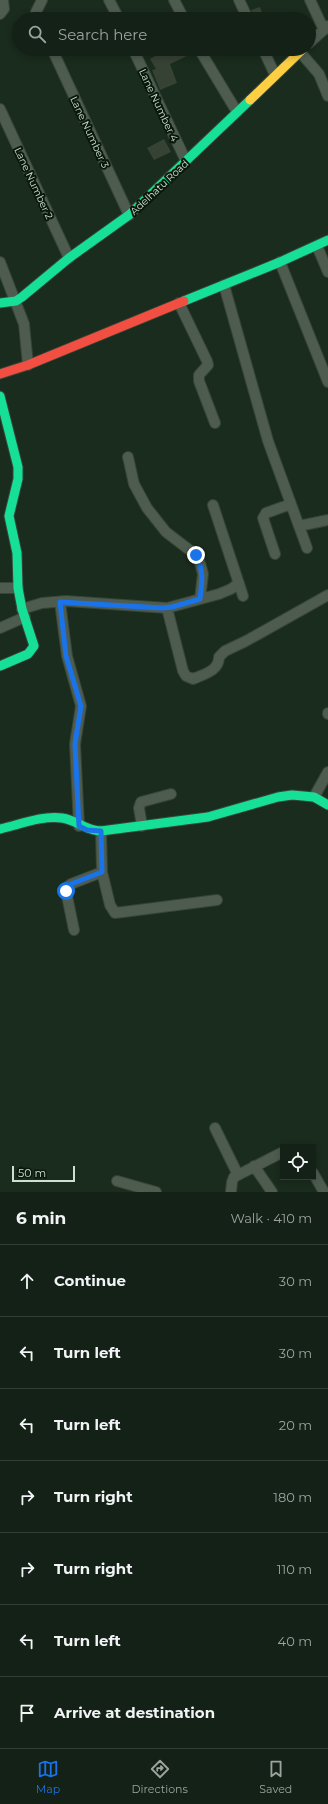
<!DOCTYPE html>
<html lang="en">
<head>
<meta charset="utf-8">
<style>
	:root { --surface:#142116; --page:#1d291f; --text:#f1f3f6; --muted:#9da3a1; --line:#333e35; --accent:#1a73e8 }
	body { margin:0; font-family:Montserrat,sans-serif; background:var(--page); color:var(--text) }
	.controls { position:absolute; right:12px; bottom:12px; display:grid; overflow:hidden; border-radius:0px; box-shadow:0 2px 6px #0003 }
	.controls button { width:36px; height:36px; display:grid; place-items:center; padding:0; border:0; border-bottom:1px solid var(--line); background:var(--surface); color:var(--text); font:20px sans-serif }
	.scale { position:absolute; left:12px; bottom:10px; width:63px; box-sizing:border-box; padding-left:4px; border:2px solid #cee1d0; border-top:0; font-size:11px; line-height:14px; white-space:nowrap; color:#cee1d0; -webkit-text-stroke:3px #09180b; paint-order:stroke }
	.stop { position:absolute; width:12px; height:12px; margin:-9px; border:3px solid #1a73e8; border-radius:50%; background:#fff }
	.stop.end { background:#1a73e8; border-color:#fff; box-shadow:0 1px 4px #0008 }
	.list { margin:0; padding:0; list-style:none }
	h2 { display:flex; justify-content:space-between; align-items:center; height:52px; margin:0; padding:0 16px; font-size:17px }
	h2 small { font-size:13px; font-weight:400; color:var(--muted) }
	.list li { display:grid; grid-template-columns:26px 1fr auto; gap:12px; align-items:center; box-sizing:border-box; height:72px; padding:0 16px; border-top:1px solid var(--line) }
	.list b { display:block; font-size:15px; white-space:nowrap }
	.list em { font-size:13px; font-style:normal; color:var(--muted) }
	.icon { flex:none; width:22px; height:22px; fill:none; stroke:currentColor; stroke-width:2; stroke-linecap:round; stroke-linejoin:round }
	.map { position:relative; flex:none; width:328px; height:1192px; overflow:hidden }
	.search { position:absolute; background:var(--surface); box-shadow:0 2px 6px #0003; left:12px; right:12px; top:12px; height:44px; display:flex; align-items:center; gap:10px; box-sizing:border-box; padding:0 14px; border-radius:22px; color:var(--muted); font-size:15px }
	.sheet { height:556px; background:var(--surface) }
	nav { display:flex; justify-content:space-around; align-items:center; box-sizing:border-box; height:56px; border-top:1px solid var(--line); background:var(--surface); font-size:11px; color:var(--muted) }
	nav a { display:grid; justify-items:center; gap:2px }
	nav .on { color:var(--accent) }
	.map>svg:first-child { display:block }
	.building { fill:#364233 }
	.lines { fill:none; stroke-linecap:round; stroke-linejoin:round }
	.street-casing { stroke:#374538; stroke-width:12 }
	.fast-casing { stroke:#374538; stroke-width:11 }
	.slow-casing { stroke:#374538; stroke-width:11 }
	.jam-casing { stroke:#374538; stroke-width:11 }
	.street { stroke:#4e5c50; stroke-width:10 }
	.fast { stroke:#16e098; stroke-width:9 }
	.slow { stroke:#ffcf43; stroke-width:9 }
	.jam { stroke:#f24e42; stroke-width:9 }
	.route { stroke:#1a73e8; stroke-width:5 }
	.labels { text-anchor:middle; stroke-width:4; stroke-linejoin:round; paint-order:stroke }
	.street-label { font-size:10px; fill:#cee1d0; stroke:#09180b }
</style>
</head>
<body>
<div class="map">
<svg width="328" height="1192" viewBox="0 0 328 1192">
	<rect width="100%" height="100%" fill="#1a2c1d"/>
	<path class="building" d="M260,7l4,12h-10l-3,-9z
		M168,49h16l3,7 -17,8 7,19 -17,7 -8,-20 4,-1 -6,-10z
		M164,139l7,13 -17,8 -7,-12z"/>
	<g class="lines">
		<g class="street-casing">
			<path id="street" d="M109,0l10,19
				M174,0l10,19
				M239,0l9,19
				M310,0l14,30
				M0,14l4,-5 -1,-9
				M38,19l-2,-7 6,-12
				M309,43l19,-17
				M52,49l77,166
				M133,49l53,112
				M199,49l38,63
				M263,49l12,26
				M300,52l19,22 9,22
				M0,109l69,149
				M317,246l11,26
				M0,262l24,62 4,41
				M280,262l48,120
				M224,285l44,156 39,107
				M179,303l28,58 1,4 -9,10v6l16,42
				M128,457l6,27 13,24 19,24 30,23 4,8 3,11 -3,25
				M213,505l30,91
				M299,526l29,-6
				M275,554l-12,-36 3,-5 25,-9
				M0,588h18
				M60,602l7,54 14,50 -6,38 4,82
				M167,608l16,63 3,5 7,3c11,-5 26,-8 26,-22l6,-6 21,-10 82,-46
				M22,609l20,-6 24,-2 101,7 52,-14 12,-5 8,-6
				M0,628l25,-11
				M328,713v1
				M314,797l14,-25
				M142,826l-3,-18 2,-6 30,-8
				M102,872l8,33 5,8 102,-13
				M74,930l-8,-39 1,-4 4,-3 31,-12 -1,-41
				M215,1128l23,47
				M254,1166l18,26
				M313,1173l11,19
				M117,1181l39,11
				M231,1192l1,-10 2,-5 49,-25"/>
		</g>
		<g class="fast-casing">
			<path id="fast" d="M184,301l96,-39 48,-22
				M0,303l16,-2 6,-4 47,-39 60,-43 121,-115
				M0,396l18,71v12l-9,37 8,37 1,35 4,21 12,37 -6,8 -28,12
				M0,829c19,-4 42,-14 62,-11 15,2 24,13 39,13l107,-14 70,-20 14,-2 22,2 14,8"/>
		</g>
		<g class="slow-casing">
			<path id="slow" d="M250,100l53,-51"/>
		</g>
		<g class="jam-casing">
			<path id="jam" d="M0,374l28,-9 156,-64"/>
		</g>
		<use href="#street" class="street"/>
		<use href="#fast" class="fast"/>
		<use href="#slow" class="slow"/>
		<use href="#jam" class="jam"/>
	</g>
	<g class="lines">
		<path class="route" d="M66,891l1,-4 4,-3 31,-12 -1,-41 -14,-1 -8,-4 -4,-82 6,-38 -15,-50 -6,-54 102,6 10,-1 28,-8c2,-16 4,-29 -4,-44"/>
	</g>
	<g class="labels">
		<g class="street-label">
			<text transform="translate(159 105) rotate(65)" y="4">Lane Number 4</text>
			<text transform="translate(90 132) rotate(65)" y="4">Lane Number 3</text>
			<text transform="translate(34 183) rotate(65)" y="4">Lane Number 2</text>
			<text transform="translate(159 187) rotate(-43)" y="4">Adelhatu Road</text>
		</g>
	</g>
</svg>
<div class="controls">
<button><svg class="icon" aria-label="locate" viewBox="0 0 24 24"><circle cx="12" cy="12" r="6"/><path d="M12 2v4M12 18v4M2 12h4M18 12h4"/></svg></button>
</div>
<div class="scale">50 m</div>
<div class="stop" style="left:66px;top:891px"></div>
<div class="stop end" style="left:196px;top:555px"></div>
<div class="search"><svg class="icon" aria-label="search" viewBox="0 0 24 24"><circle cx="10" cy="10" r="6"/><path d="M15 15l6 6"/></svg>Search here</div>
</div>
<section class="sheet">
<h2>6 min<small>Walk · 410 m</small></h2>
<ul class="list">
<li><svg class="icon" aria-label="ahead" viewBox="0 0 24 24"><path d="M12 20V5M6 11l6-6 6 6"/></svg><div><b>Continue</b></div><em>30 m</em></li>
<li><svg class="icon" aria-label="left" viewBox="0 0 24 24"><path d="M17 20v-9H6M10 6l-5 5 5 5"/></svg><div><b>Turn left</b></div><em>30 m</em></li>
<li><svg class="icon" aria-label="left" viewBox="0 0 24 24"><path d="M17 20v-9H6M10 6l-5 5 5 5"/></svg><div><b>Turn left</b></div><em>20 m</em></li>
<li><svg class="icon" aria-label="right" viewBox="0 0 24 24"><path d="M7 20v-9h11M14 6l5 5-5 5"/></svg><div><b>Turn right</b></div><em>180 m</em></li>
<li><svg class="icon" aria-label="right" viewBox="0 0 24 24"><path d="M7 20v-9h11M14 6l5 5-5 5"/></svg><div><b>Turn right</b></div><em>110 m</em></li>
<li><svg class="icon" aria-label="left" viewBox="0 0 24 24"><path d="M17 20v-9H6M10 6l-5 5 5 5"/></svg><div><b>Turn left</b></div><em>40 m</em></li>
<li><svg class="icon" aria-label="arrive" viewBox="0 0 24 24"><path d="M6 21V4h12l-3 4 3 4H6"/></svg><div><b>Arrive at destination</b></div></li>
</ul>
</section>
<nav>
<a class="on"><svg class="icon" aria-label="map" viewBox="0 0 24 24"><path d="M3 6l6-2 6 2 6-2v14l-6 2-6-2-6 2zM9 4v14M15 6v14"/></svg>Map</a>
<a><svg class="icon" aria-label="directions" viewBox="0 0 24 24"><path d="M12 3l9 9-9 9-9-9zM9 14v-3h6M13 9l2 2-2 2"/></svg>Directions</a>
<a><svg class="icon" aria-label="saved" viewBox="0 0 24 24"><path d="M7 4h10v16l-5-4-5 4z"/></svg>Saved</a>
</nav>
</body>
</html>
